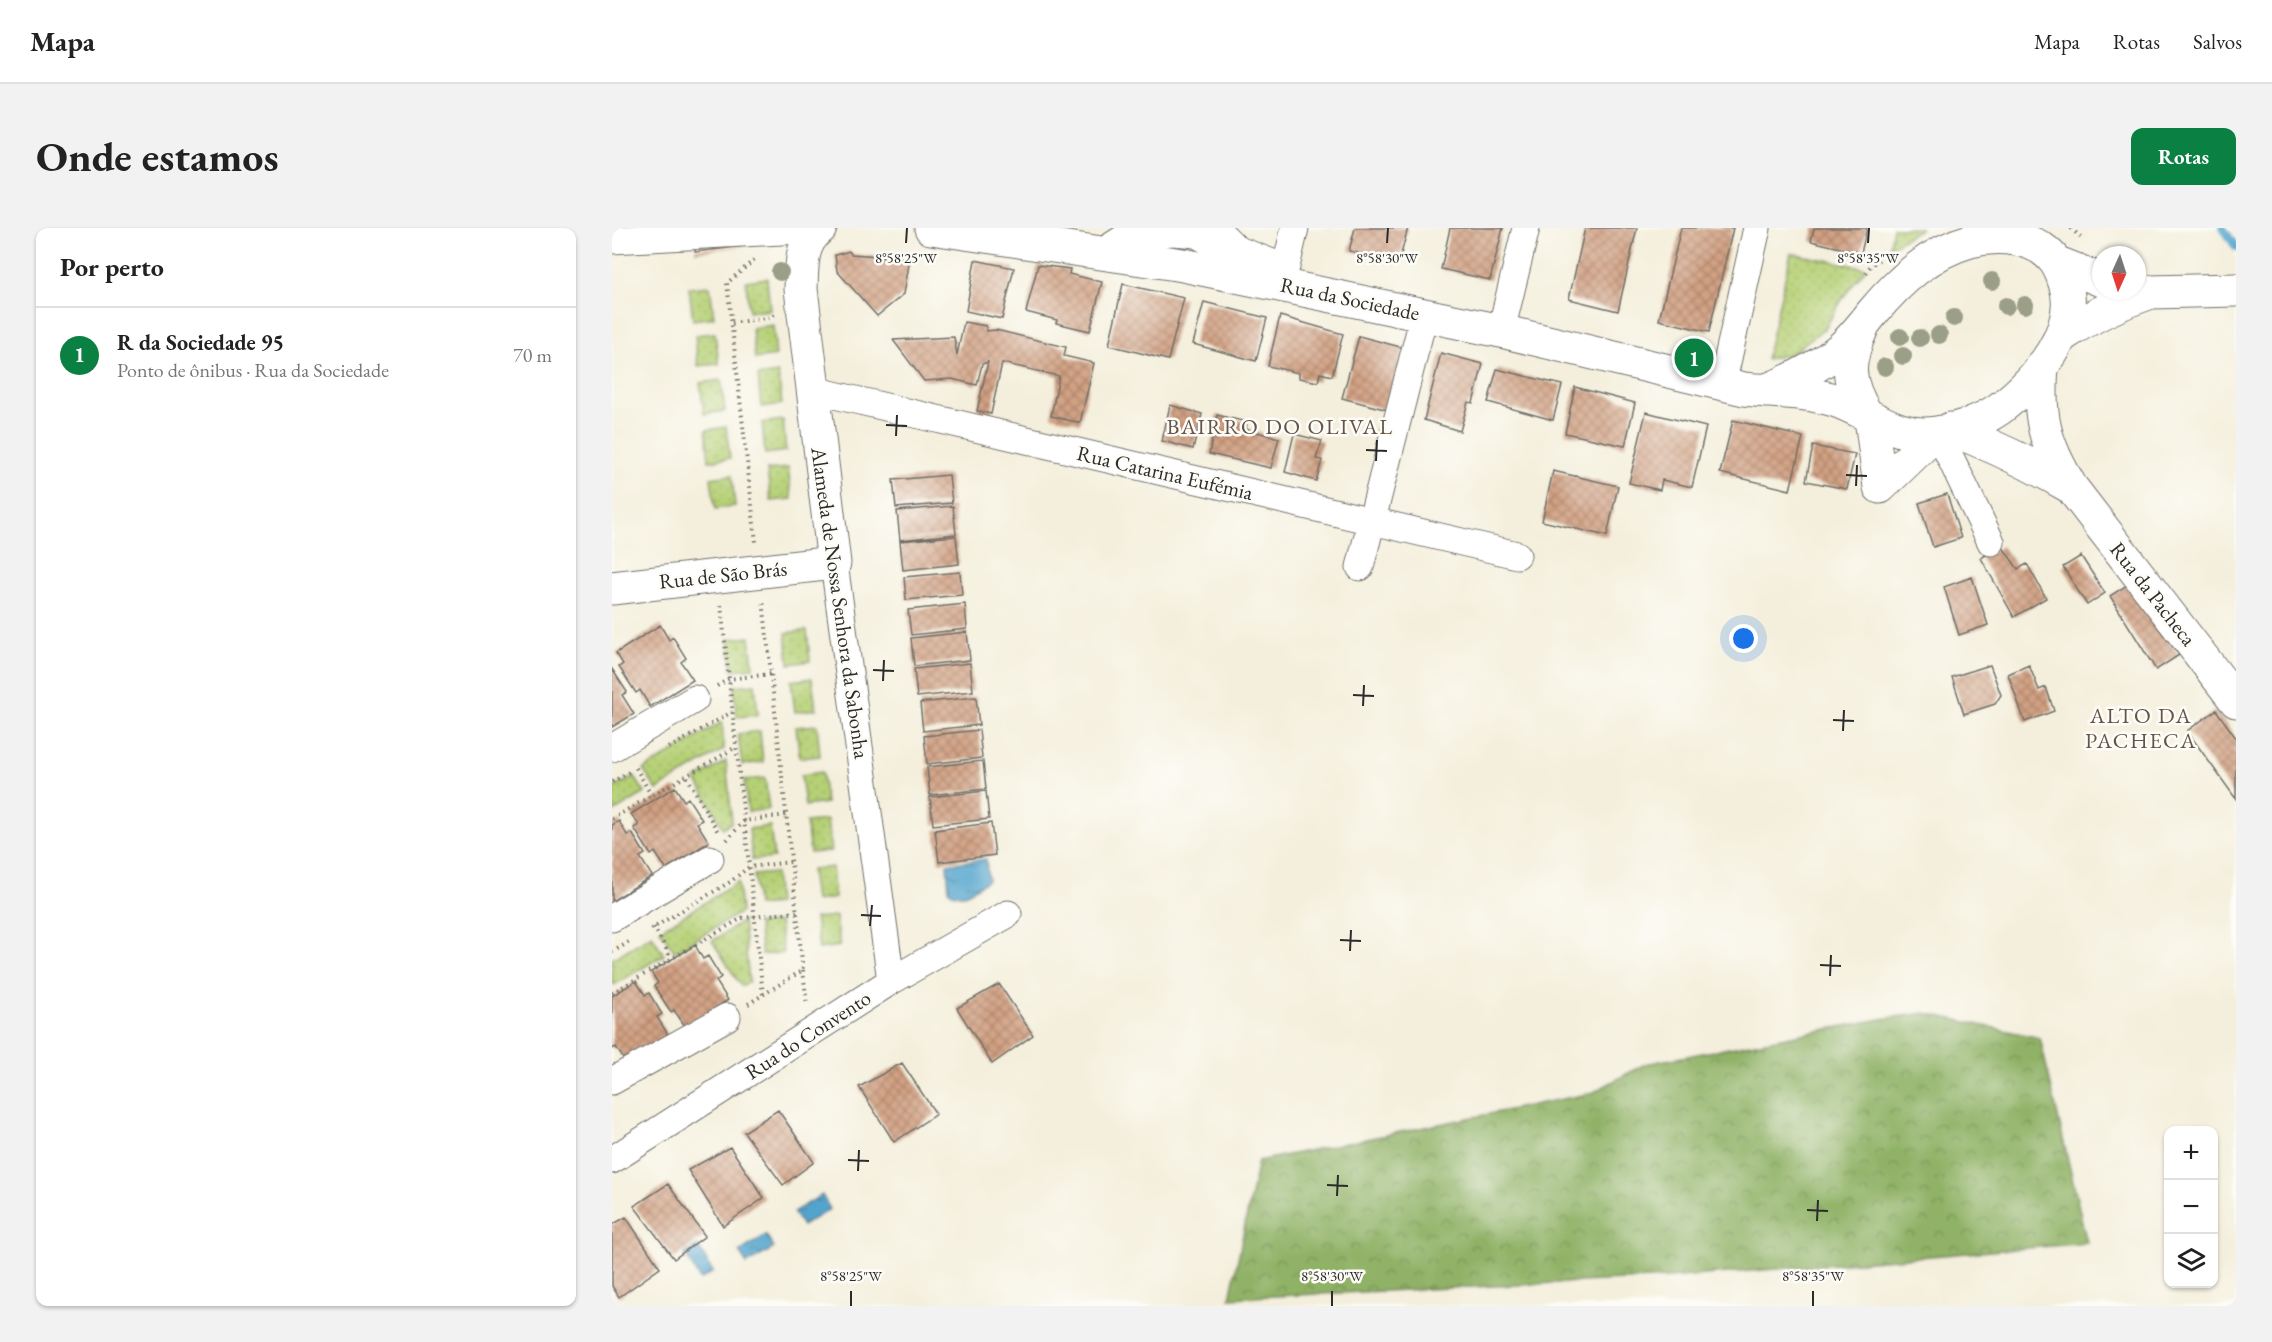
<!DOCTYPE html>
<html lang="pt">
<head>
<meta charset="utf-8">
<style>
	:root { --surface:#fff; --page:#f2f2f2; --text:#222; --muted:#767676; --line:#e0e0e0; --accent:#0b8043 }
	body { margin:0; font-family:"EB Garamond",serif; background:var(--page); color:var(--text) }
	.controls { position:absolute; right:18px; bottom:18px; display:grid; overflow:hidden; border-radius:12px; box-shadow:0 2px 4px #0004 }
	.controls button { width:54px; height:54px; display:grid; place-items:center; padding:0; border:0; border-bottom:2px solid var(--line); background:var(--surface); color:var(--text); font:30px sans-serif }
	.compass { position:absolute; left:1480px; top:18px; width:54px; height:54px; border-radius:50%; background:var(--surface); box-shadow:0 2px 4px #0004; rotate:183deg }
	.you { position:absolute; left:1132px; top:411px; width:21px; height:21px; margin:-15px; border:4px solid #fff; border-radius:50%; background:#1a73e8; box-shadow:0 0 0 9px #1a73e833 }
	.badge { display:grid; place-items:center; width:39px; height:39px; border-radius:50%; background:var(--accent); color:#fff; font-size:20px; font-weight:700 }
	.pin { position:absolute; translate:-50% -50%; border:3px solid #fff; box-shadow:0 2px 6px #0006 }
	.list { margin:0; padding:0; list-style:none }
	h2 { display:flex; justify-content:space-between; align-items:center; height:78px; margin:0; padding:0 24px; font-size:26px }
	h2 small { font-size:20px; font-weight:400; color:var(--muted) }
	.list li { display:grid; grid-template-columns:39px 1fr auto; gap:18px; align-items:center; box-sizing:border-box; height:96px; padding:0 24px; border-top:2px solid var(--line) }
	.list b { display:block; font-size:22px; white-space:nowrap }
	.list p { margin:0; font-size:20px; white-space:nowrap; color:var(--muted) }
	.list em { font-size:20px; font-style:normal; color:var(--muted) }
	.icon { flex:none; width:33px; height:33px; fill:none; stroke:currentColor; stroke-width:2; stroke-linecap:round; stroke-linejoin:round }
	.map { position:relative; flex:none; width:1624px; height:1078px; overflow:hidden; border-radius:12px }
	header { display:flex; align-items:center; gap:36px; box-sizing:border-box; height:84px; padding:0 30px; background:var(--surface); border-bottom:2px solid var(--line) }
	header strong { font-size:28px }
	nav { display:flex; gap:33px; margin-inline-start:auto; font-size:21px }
	.intro { display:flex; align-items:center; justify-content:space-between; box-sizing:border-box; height:144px; padding:0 36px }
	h1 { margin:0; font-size:42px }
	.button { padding:15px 27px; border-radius:12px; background:var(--accent); color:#fff; font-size:21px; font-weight:700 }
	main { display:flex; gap:36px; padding:0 36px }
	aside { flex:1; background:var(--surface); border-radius:12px; box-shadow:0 2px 4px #0004 }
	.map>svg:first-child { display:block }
	.grass { fill:url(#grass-dots); stroke:#707e50; stroke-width:1.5 }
	.forest { fill:url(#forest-crowns); stroke:#5e6e48; stroke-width:1.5 }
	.water { fill:url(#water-ripples); stroke:#3f687c; stroke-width:1.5 }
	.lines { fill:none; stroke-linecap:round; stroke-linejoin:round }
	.stream { stroke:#53a4cd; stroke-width:8 }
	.building { fill:url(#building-cross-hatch) }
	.street-casing { stroke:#717069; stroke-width:29 }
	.secondary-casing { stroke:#717069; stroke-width:35 }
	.path { stroke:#717069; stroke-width:4; stroke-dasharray:1.5 4.5; stroke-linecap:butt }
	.street { stroke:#fff; stroke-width:27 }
	.secondary { stroke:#fff; stroke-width:33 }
	.tree { fill:#9c9f87 }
	.ticks { fill:none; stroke:#2b2b2b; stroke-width:2 }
	.labels { text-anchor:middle; stroke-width:5; stroke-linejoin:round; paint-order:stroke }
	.street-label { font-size:21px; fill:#2b2b2b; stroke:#fdfcf7 }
	.neighbourhood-label { font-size:22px; letter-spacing:1.5px; fill:#65544a; stroke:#fdfcf7 }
	.ticks-label { font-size:15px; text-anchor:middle; fill:#2b2b2b; stroke:#fdfcf7; stroke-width:5; stroke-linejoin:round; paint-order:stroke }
</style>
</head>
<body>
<header>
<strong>Mapa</strong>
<nav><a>Mapa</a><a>Rotas</a><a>Salvos</a></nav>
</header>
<div class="intro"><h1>Onde estamos</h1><a class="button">Rotas</a></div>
<main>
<aside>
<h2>Por perto<small></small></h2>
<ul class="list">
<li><span class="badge">1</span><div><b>R da Sociedade 95</b><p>Ponto de ônibus · Rua da Sociedade</p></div><em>70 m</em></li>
</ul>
</aside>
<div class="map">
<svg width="1624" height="1078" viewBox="0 0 1624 1078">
	<defs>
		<pattern id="grass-dots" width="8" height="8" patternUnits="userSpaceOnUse" patternTransform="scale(1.5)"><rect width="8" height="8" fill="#b5d075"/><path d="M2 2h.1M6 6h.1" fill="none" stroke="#9cb365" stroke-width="1.8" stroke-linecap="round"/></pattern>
		<pattern id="forest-crowns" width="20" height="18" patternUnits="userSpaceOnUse" patternTransform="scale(1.5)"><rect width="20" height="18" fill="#90b266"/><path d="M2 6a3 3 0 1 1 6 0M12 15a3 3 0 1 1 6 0" fill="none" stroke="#769154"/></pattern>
		<pattern id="water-ripples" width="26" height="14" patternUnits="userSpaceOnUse" patternTransform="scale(1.5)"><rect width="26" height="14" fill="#53a4cd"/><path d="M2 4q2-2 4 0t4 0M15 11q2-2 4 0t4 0" fill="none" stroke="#4586a7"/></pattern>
		<pattern id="building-cross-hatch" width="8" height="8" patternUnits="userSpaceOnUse" patternTransform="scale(1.5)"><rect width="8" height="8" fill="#d2a183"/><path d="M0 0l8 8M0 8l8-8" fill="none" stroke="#ab836b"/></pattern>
	</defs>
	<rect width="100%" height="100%" fill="#fdfcf7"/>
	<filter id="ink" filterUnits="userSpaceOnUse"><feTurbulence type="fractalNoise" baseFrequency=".0167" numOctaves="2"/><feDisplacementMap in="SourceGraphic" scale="12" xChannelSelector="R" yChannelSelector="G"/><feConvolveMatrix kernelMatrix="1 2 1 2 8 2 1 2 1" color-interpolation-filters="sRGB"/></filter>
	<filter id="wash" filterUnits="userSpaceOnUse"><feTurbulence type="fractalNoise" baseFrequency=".008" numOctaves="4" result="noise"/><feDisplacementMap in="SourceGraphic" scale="24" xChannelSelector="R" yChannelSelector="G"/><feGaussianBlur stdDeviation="1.35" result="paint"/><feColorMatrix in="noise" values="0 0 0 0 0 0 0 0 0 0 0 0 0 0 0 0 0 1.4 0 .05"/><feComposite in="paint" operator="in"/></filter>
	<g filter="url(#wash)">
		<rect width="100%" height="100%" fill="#f4efdc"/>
		<path class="grass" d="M1281,0h28l-32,20z
			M1179,25l75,15 -22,28 -19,32 -35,26 -24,5z
			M155,50l3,32 -21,2 -3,-31z
			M98,58l4,31 -21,3 -4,-32z
			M161,97l3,31 -21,3 -3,-31z
			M103,105l4,31 -21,2 -3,-31z
			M166,145l4,31 -21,3 -3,-31z
			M109,152l4,31 -21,3 -4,-31z
			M171,192l3,31 -21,3 -3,-31z
			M114,199l4,31 -21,3 -3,-31z
			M176,240l4,31 -21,2 -4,-31z
			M120,247l3,31 -20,3 -4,-31z
			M195,402l3,31 -21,3 -3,-31z
			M138,409l3,31 -21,2 -3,-31z
			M200,450l4,31 -21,3 -4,-31z
			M143,456l3,31 -21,2 -3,-31z
			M110,494l2,27 -67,41 -14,-20z
			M205,497l3,31 -20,2 -4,-31z
			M148,503l3,31 -21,3 -4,-31z
			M114,533l6,61 -9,6 -27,-49z
			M210,544l4,31 -21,3 -4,-31z
			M22,548l11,17 -33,20v-24z
			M153,550l4,31 -21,3 -4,-32z
			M215,592l4,31 -21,2 -4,-31z
			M158,598l4,32 -22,2 -3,-31z
			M220,639l3,31 -20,3 -4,-31z
			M163,645l3,31 -21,2 -3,-31z
			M126,654l3,30 -66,40 -15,-22z
			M224,688l4,30 -21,3 -4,-31z
			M131,693l6,61 -8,4 -29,-45z
			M167,694l4,31 -21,2 -4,-31z
			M40,707l12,20 -50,30 -2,-4v-22z"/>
		<path class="forest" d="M1313,785l115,25 47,205 -419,35 -438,20 28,-137 334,-68 53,-29 236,-45z"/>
		<path class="water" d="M374,631l2,21c-11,7 -26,21 -39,11l-2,-27z
			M210,967l8,14 -28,17 -9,-14z
			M154,1007l8,13 -27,16 -8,-12z
			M86,1018l15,26 -13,8 -15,-26z"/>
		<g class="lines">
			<path class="stream" d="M1611,0l13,19"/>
		</g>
		<g id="blocks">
			<path class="building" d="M743,0h53l-9,34 -50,-11z
				M838,0h53l-13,52 -49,-11z
				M973,0h52l-19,83 -49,-12z
				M1069,0h52l-24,104 -50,-12z
				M1202,0h53l-6,25 -50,-12z
				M142,17l-59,7v-3z
				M237,23l2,3 59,4 -6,36 -27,22 -40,-45 -2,-16z
				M363,32l39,8 -12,51 -36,-8z
				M426,37l32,4 -1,5 33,8 -12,49 -34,-8 1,-3 -31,-8z
				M511,56l61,14 -16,62 -59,-15z
				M592,74l63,16 -11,43 -63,-17z
				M668,88l63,18 -11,42 -12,-3 -2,9 -19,-4v-5l-31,-7z
				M352,94l22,4v5l10,-1 70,17 -2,9 30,7 -14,60 -29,-7 8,-40 -57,-13 -11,51 -14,-3 11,-49 -6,2 -5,21 -25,-6 -28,2 -31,-41 61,-3 3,18z
				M747,108l45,12 -16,62 -46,-12z
				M829,125l42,11 -10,39 -5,-1 -8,29 -36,-11z
				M885,141l65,16 -9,35 -65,-18z
				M963,159l60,16 -10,43 -60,-13z
				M558,177l32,9 -9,35 -31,-8z
				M1034,184l60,15 -14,60 -30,-7 -2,10 -31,-7z
				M605,187l30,7 -1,7 33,9 -8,30 -62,-14z
				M1121,192l70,17 -13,53 -70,-17z
				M682,206l28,7 -6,18 6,1 -6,21 -31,-9z
				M1201,218l42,8 -8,35 -41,-8z
				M941,243l65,15 -11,50 -65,-15z
				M337,247l3,28 -56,5 -3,-28z
				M1335,266l14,44 -28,9 -14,-44z
				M341,278l3,28 -56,6 -3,-29z
				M344,308l3,28 -56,6 -3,-29z
				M1390,318l16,23 9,-5 19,34 -32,19 -33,-59z
				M1469,328l24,37 -18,12 -24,-38z
				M348,344l2,23 -56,5 -2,-23z
				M1360,349l16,48 -29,10 -15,-48z
				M1515,357l52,70 -23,15 -46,-74z
				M353,376l2,25 -56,6 -3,-25z
				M48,397l9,15 4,-3 13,21 -5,4 12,18 -43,27 -10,-17 -4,3 -17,-26 4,-3 -7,-11z
				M355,404l3,28 -56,6 -3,-28z
				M358,435l3,28 -56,6 -3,-28z
				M1378,437l11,30 -6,9 -31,10 -12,-37z
				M1417,437l10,25 7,-3 8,24 -29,11 -17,-48z
				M0,441l15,23 -5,3 12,19 -22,13z
				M364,469l3,28 -56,6 -3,-28z
				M1604,482l20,28v61l-49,-68z
				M367,502l3,28 -55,6 -3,-28z
				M371,533l3,28 -56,6 -3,-28z
				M63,559l9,14 4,-3 14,22 -5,3 12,19 -43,27 -11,-17 -4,3 -17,-27 5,-3 -8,-11z
				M374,563l3,28 -56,6 -3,-28z
				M7,593l8,14 5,-2 13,21 -5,3 12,19 -40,25v-76z
				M379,595l4,32 -56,7 -4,-32z
				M83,717l8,14 5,-3 13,21 -5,4 12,19 -43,26 -11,-16 -3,2 -17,-26 4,-3 -7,-11z
				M24,753l9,14 4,-2 13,21 -5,3 12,19 -43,27 -10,-16 -4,2v-53z
				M387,756l34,51 -41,29 -35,-56z
				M290,835l34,51 -42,28 -35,-55z
				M166,882l36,52 -31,23 -39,-53z
				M118,919l34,51 -41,28 -35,-56z
				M56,956l37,52 -31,23 -40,-53z
				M14,989l34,51 -41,29 -7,-11v-61z"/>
		</g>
	</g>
	<g filter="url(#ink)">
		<use href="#blocks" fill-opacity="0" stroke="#717069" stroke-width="1.5"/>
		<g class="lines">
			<g class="street-casing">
				<path id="street" d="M0,12l206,-11
					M673,43l10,-43
					M889,103l25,-103
					M1110,157l35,-157
					M201,162l704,165
					M1326,204l53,110
					M222,335l57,418
					M748,339l64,-252
					M0,520l83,-49
					M0,690l98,-59
					M0,853l115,-64
					M0,932l279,-179 117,-67"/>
			</g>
			<g class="secondary-casing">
				<path id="secondary" d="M319,0l252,37 318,66 243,58c30,3 61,2 90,11 34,11 64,40 102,33 20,-3 46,-12 63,-24 36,-27 84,-81 65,-129 -5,-15 -10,-23 -23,-32 -20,-12 -48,-13 -71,-7 -40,11 -71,40 -97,71 -10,13 -20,26 -33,37 -23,19 -48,31 -75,42
					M599,0l24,24 42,16
					M496,24l23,-15 15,-6 27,-2 24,2 31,17
					M1446,35l43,17
					M1525,61l14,3 85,-2
					M1250,100c-16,35 -16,53 4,86
					M1448,109c29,-20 58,-34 91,-45
					M1430,138c-4,51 2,77 29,121l165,214
					M1259,190l9,69
					M1338,201c42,16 81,35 119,57
					M1268,259l56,-54
					M0,360l222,-25 -33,-274c1,-23 -1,-46 19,-61"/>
			</g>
			<path class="path" d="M1459,0l11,11
				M142,32l-27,23 29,259
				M1254,45l5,-8 8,-5
				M120,95l40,-6 3,-3
				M109,377l42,390
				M105,458l12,-7 42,-5
				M57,520l63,-36
				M24,540l15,27
				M75,549l32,57
				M0,554l17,-10
				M0,591c40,-25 83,-47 124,-72
				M115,612l17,-19 42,-6
				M42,699l17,31
				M39,701l79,-47 19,-15 42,-5
				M0,724l17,-10
				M191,742l4,35
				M0,765l130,-75 55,-6
				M136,776l55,-34 -40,-370"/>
			<use href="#street" class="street"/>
			<use href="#secondary" class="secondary"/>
		</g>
		<g class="tree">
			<circle cx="168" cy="44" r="9"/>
			<circle cx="1380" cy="53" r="9"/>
			<circle cx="1413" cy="77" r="9"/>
			<circle cx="1394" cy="78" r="9"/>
			<circle cx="1342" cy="90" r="9"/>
			<circle cx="1327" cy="107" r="9"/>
			<circle cx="1288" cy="109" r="9"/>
			<circle cx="1308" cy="110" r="9"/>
			<circle cx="1291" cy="128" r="9"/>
			<circle cx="1273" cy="139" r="9"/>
		</g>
	</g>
	<path class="ticks" d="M294,15l1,-15M775,15l1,-15M1256,15l1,-15M274,197l21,1M284,208l1,-21M754,222l21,1M764,233l1,-21M1234,247l21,1M1244,258l1,-21M261,442l21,1M271,453l1,-21M741,467l21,1M751,478l1,-21M1221,492l21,1M1231,503l1,-21M249,687l20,1M258,698l2,-21M728,712l21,1M738,723l1,-21M1208,737l21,1M1218,748l1,-21M236,932l21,1M246,943l1,-21M715,957l21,1M725,968l1,-21M1195,982l21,1M1205,993l1,-21M239,1078v-15M720,1078v-15M1201,1078v-15"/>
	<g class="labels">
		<g class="street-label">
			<text transform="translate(738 71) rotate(12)" y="7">Rua da Sociedade</text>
			<text transform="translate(553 245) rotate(13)" y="7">Rua Catarina Eufémia</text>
			<text transform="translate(111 347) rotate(-6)" y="7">Rua de São Brás</text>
			<text transform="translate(1541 366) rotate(52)" y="7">Rua da Pacheca</text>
			<text transform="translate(228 375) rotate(82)" y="7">Alameda de Nossa Senhora da Sabonha</text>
			<text transform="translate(196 807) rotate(-33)" y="7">Rua do Convento</text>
		</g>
		<g class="neighbourhood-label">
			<text x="668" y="206">BAIRRO DO OLIVAL</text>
			<text x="1529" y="495">ALTO DA<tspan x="1529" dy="25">PACHECA</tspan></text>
		</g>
	</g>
	<g class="ticks-label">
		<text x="294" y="35">8°58'25"W</text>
		<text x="775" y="35">8°58'30"W</text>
		<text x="1256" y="35">8°58'35"W</text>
		<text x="239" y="1053">8°58'25"W</text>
		<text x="720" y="1053">8°58'30"W</text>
		<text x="1201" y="1053">8°58'35"W</text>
	</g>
</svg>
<div class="controls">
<button>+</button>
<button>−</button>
<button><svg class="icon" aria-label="layers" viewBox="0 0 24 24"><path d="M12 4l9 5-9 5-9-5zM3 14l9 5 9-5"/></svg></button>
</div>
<svg class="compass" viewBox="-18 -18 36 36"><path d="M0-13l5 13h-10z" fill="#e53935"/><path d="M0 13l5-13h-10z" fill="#767676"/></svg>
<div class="you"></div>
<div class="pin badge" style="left:1082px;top:130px">1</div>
</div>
</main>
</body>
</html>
